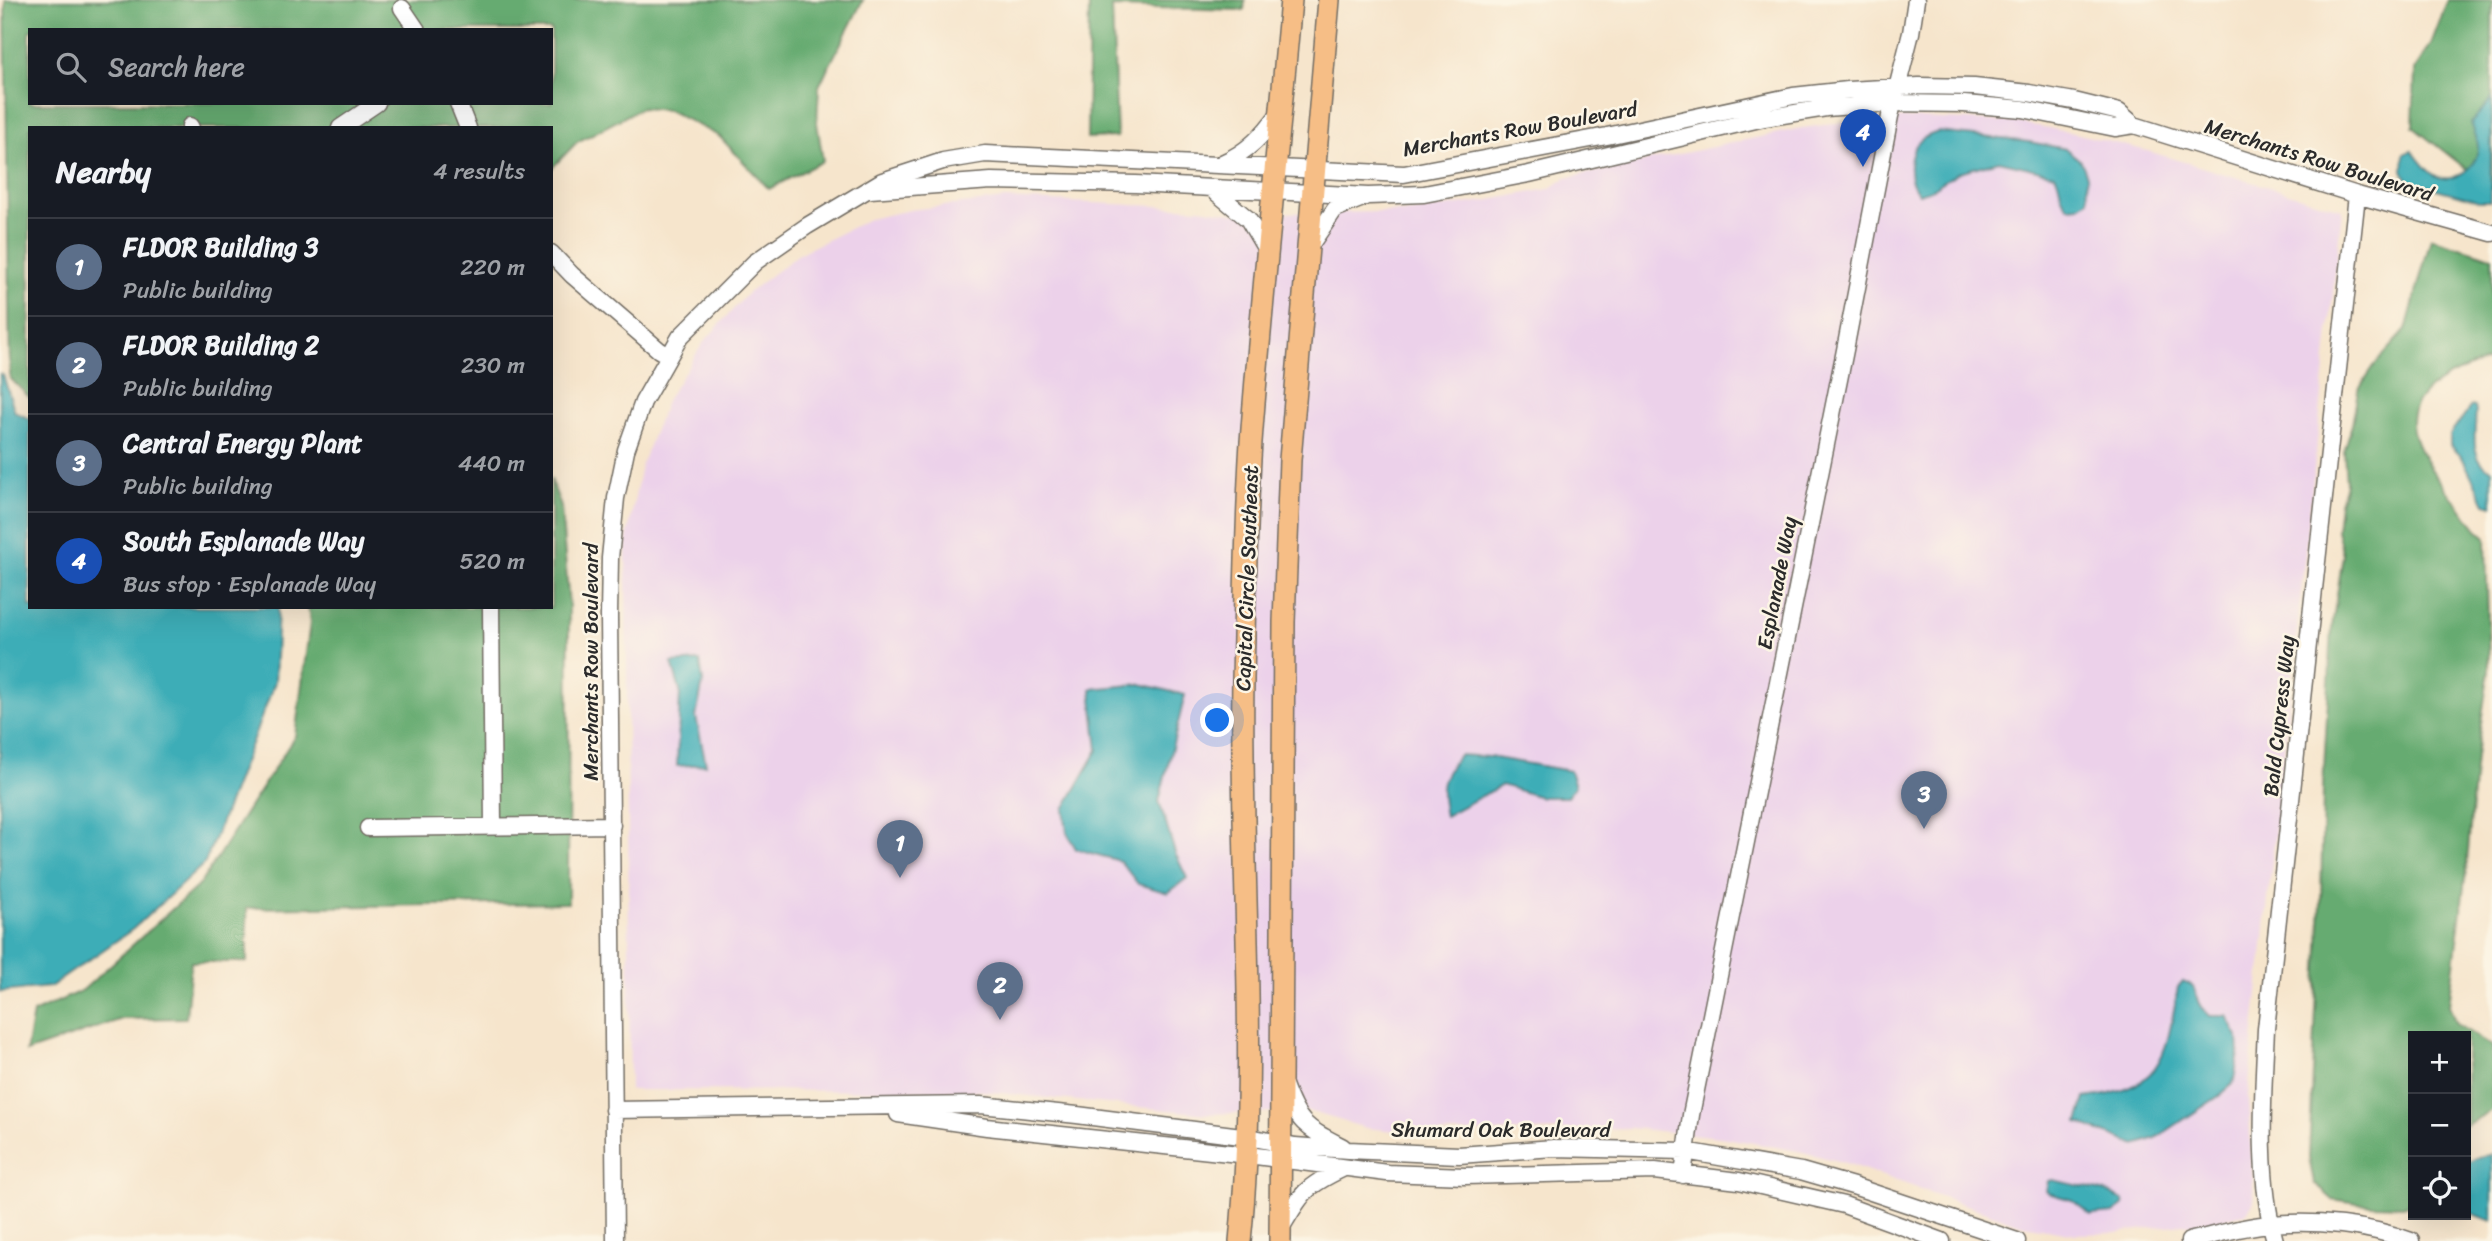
<!DOCTYPE html>
<html lang="en">
<head>
<meta charset="utf-8">
<style>
	:root { --surface:#171b24; --page:#242831; --text:#f1f3f6; --muted:#9ea1a6; --line:#363941; --accent:#db2777 }
	body { margin:0; font-family:Sriracha,sans-serif; background:var(--page); color:var(--text) }
	.controls { position:absolute; right:21px; bottom:21px; display:grid; overflow:hidden; border-radius:0px; box-shadow:0 7px 28px #0002 }
	.controls button { width:63px; height:63px; display:grid; place-items:center; padding:0; border:0; border-bottom:2px solid var(--line); background:var(--surface); color:var(--text); font:35px sans-serif }
	.you { position:absolute; left:1218px; top:721px; width:24px; height:24px; margin:-18px; border:5px solid #fff; border-radius:50%; background:#1a73e8; box-shadow:0 0 0 10px #1a73e833 }
	.badge { display:grid; place-items:center; width:46px; height:46px; border-radius:50%; background:var(--accent); color:#fff; font-size:23px; font-weight:700 }
	.pin { position:absolute; translate:-50% -58px; filter:drop-shadow(0 2px 4px #0008) }
	.pin::after { content:''; position:absolute; top:37px; width:24px; height:21px; background:inherit; clip-path:polygon(0 0,100% 0,50% 100%) }
	.list { margin:0; padding:0; list-style:none }
	h2 { display:flex; justify-content:space-between; align-items:center; height:91px; margin:0; padding:0 28px; font-size:30px }
	h2 small { font-size:23px; font-weight:400; color:var(--muted) }
	.list li { display:grid; grid-template-columns:46px 1fr auto; gap:21px; align-items:center; box-sizing:border-box; height:98px; padding:0 28px; border-top:2px solid var(--line) }
	.list b { display:block; font-size:26px; white-space:nowrap }
	.list p { margin:0; font-size:23px; white-space:nowrap; color:var(--muted) }
	.list em { font-size:23px; font-style:normal; color:var(--muted) }
	.icon { flex:none; width:38px; height:38px; fill:none; stroke:currentColor; stroke-width:2; stroke-linecap:round; stroke-linejoin:round }
	.map { position:relative; flex:none; width:2492px; height:1241px; overflow:hidden }
	.search { position:absolute; background:var(--surface); box-shadow:0 7px 28px #0002; left:28px; top:28px; width:525px; height:77px; display:flex; align-items:center; gap:18px; box-sizing:border-box; padding:0 24px; border-radius:0px; color:var(--muted); font-size:26px }
	.panel { position:absolute; background:var(--surface); box-shadow:0 7px 28px #0002; left:28px; top:126px; width:525px; height:483px; border-radius:0px }
	.map>svg:first-child { display:block }
	.built { fill:#ecd1ea }
	.forest { fill:#66ab71; stroke:#486b4e; stroke-width:2; fill-rule:evenodd }
	.water { fill:#3cadb7; stroke:#346c71; stroke-width:2 }
	.lines { fill:none; stroke-linecap:round; stroke-linejoin:round }
	.minor-casing { stroke:#726c63; stroke-width:19 }
	.major-casing { stroke:#726c63; stroke-width:24 }
	.minor { stroke:#fff; stroke-width:16 }
	.major { stroke:#f6be86; stroke-width:21 }
	.labels { text-anchor:middle; stroke-width:5; stroke-linejoin:round; paint-order:stroke }
	.street-label { font-size:21px; fill:#2b2b2b; stroke:#fcf5e5 }
</style>
</head>
<body>
<div class="map">
<svg width="2492" height="1241" viewBox="0 0 2492 1241">
	<rect width="100%" height="100%" fill="#fcf5e5"/>
	<filter id="ink" filterUnits="userSpaceOnUse"><feTurbulence type="fractalNoise" baseFrequency=".0143" numOctaves="2"/><feDisplacementMap in="SourceGraphic" scale="14" xChannelSelector="R" yChannelSelector="G"/><feConvolveMatrix kernelMatrix="1 2 1 2 8 2 1 2 1" color-interpolation-filters="sRGB"/></filter>
	<filter id="wash" filterUnits="userSpaceOnUse"><feTurbulence type="fractalNoise" baseFrequency=".00686" numOctaves="4" result="noise"/><feDisplacementMap in="SourceGraphic" scale="28" xChannelSelector="R" yChannelSelector="G"/><feGaussianBlur stdDeviation="1.57" result="paint"/><feColorMatrix in="noise" values="0 0 0 0 0 0 0 0 0 0 0 0 0 0 0 0 0 1.4 0 .05"/><feComposite in="paint" operator="in"/></filter>
	<g filter="url(#wash)">
		<rect width="100%" height="100%" fill="#f6e5cc"/>
		<path class="built" d="M1916,118l100,4 62,12 66,16 198,59 -87,811 -7,77 6,104 -7,12 -51,13 -14,-2 -65,9 -41,1 -53,-9 -174,-61 -46,-12 -83,-15 -90,-9 -205,6 -59,-6 -58,-17 -101,3 -227,-23 -350,-1 -4,-547 15,-77 26,-67 37,-57 43,-48 52,-40 70,-35 41,-9 95,-11 194,9 34,5 177,-1 75,-11 64,-12 17,-11 236,-50 59,-8z"/>
		<path class="forest" d="M5,0h858l-44,86 -2,37 6,38 -54,28 -50,-53 -51,-26 -27,-2 -64,34 -26,27v-41h-521v270l-20,-20zM30,30h521v73h-521z
			M1089,0h156l-1,10 -132,-3 5,130 -30,1z
			M2448,0h44v189l-79,-62 2,-57 16,-26z
			M2431,238l61,19v102c-131,42 -75,92 -15,170l9,8 3,133 -13,86 -9,107 -18,142 7,19 36,22v64l-26,15v-89h-53v166l-10,4 -32,-1 -39,-6 -18,-16 -5,-25 12,-255 2,-116 9,-160 11,-72 -6,-25 3,-27 6,-19 -2,-33 8,-26 6,-35 16,-24 32,-36z
			M551,479l10,28 8,99 -1,297 -321,5v54h-56l-5,56 -64,1 -96,33 7,-39 50,-23 117,-106 95,-148 15,-113 -2,-16h243z"/>
		<path class="water" d="M2492,98l-2,103h-11l-71,-20 -5,-11 1,-16 8,-3c8,9 13,19 24,25 17,8 39,-7 42,-26 1,-9 -4,-19 -7,-27z
			M1938,132l91,10 37,7 15,12 6,15 1,24 -9,6 -11,1c-10,-11 -6,-20 -13,-33l-56,-13 -40,11 -29,18 -11,4c-12,-13 -13,-42 2,-54 5,-4 12,-6 17,-8z
			M0,374l3,1 12,37 15,7v188h248l-3,75 -70,181 -72,66 -83,58 -50,5z
			M2471,406l4,1 1,4c-1,22 -7,49 16,59v36l-7,-2 -23,-47 -12,-12v-10z
			M700,661l3,21 -7,35 10,47 -29,2 3,-75 -8,-28z
			M1141,684l44,11 -26,106 16,52 12,25 -19,15 -30,-9 -18,-23 -44,-12 -9,-16 -3,-24 34,-59 -7,-61z
			M1459,755l31,2 80,14 5,15 -8,11h-27l-38,-12 -57,31c-6,-29 -5,-37 14,-61z
			M2183,981c17,6 10,15 18,26 2,3 6,5 9,9h17l11,21 1,17 -6,30 -14,12 -63,42 -20,7 -58,-22 7,-25c79,-8 81,-42 93,-111z
			M2492,1154v67l-26,-10v-47l12,-7z
			M2053,1180c22,6 53,8 71,21v4l-10,8 -23,2 -19,-15 -24,-7 -2,-2 2,-10z"/>
	</g>
	<g filter="url(#ink)">
		<g class="lines">
			<g class="minor-casing">
				<path id="minor" d="M402,8l15,22
					M458,103l10,25
					M190,126l1,2
					M340,128l37,-25
					M1222,163c26,-11 42,-29 58,-51
					M1211,188l37,31 20,34
					M870,190l121,-9 145,3 232,12 56,-2 105,-20 235,-56 62,-10 67,-5 71,1 59,5 92,19 19,-3
					M1309,247l26,-38 28,-11
					M551,253l21,22 87,75 10,6
					M491,607l2,219
					M368,828l244,-3
					M1284,1085c14,40 23,43 59,62
					M613,1110l368,-5 96,10 172,22 46,9 53,4 111,5 95,-7 131,3 116,20 52,15 164,55
					M898,1114l89,13 261,28 139,18 78,3 190,-5 84,10 105,24 98,36
					M1683,1175l8,-60 154,-765 45,-234 21,-83 5,-33
					M1280,1230c21,-36 24,-43 62,-61
					M615,1241l-6,-625 1,-58 6,-60 10,-48 17,-48 37,-65 75,-75 52,-36 75,-45 61,-20 42,-7 419,20 203,-38 186,-40 55,-6 71,-4 55,1 55,6 45,8 45,11 15,13 223,70 135,38
					M2189,1241c27,-6 54,-15 81,-17 46,-4 98,1 141,17
					M2275,1241c-18,-66 -12,-145 -9,-212l91,-834"/>
			</g>
			<g class="major-casing">
				<path id="major" d="M1240,1241c19,-187 0,-374 3,-562 2,-79 3,-158 8,-237 11,-148 27,-295 40,-442
					M1280,1241l4,-619 6,-162 39,-460"/>
			</g>
			<use href="#minor" class="minor"/>
			<use href="#major" class="major"/>
		</g>
	</g>
	<g class="labels">
		<g class="street-label">
			<text transform="translate(1520 129) rotate(-10)" y="7">Merchants Row Boulevard</text>
			<text transform="translate(2319 160) rotate(17)" y="7">Merchants Row Boulevard</text>
			<text transform="translate(1247 578) rotate(-88)" y="7">Capital Circle Southeast</text>
			<text transform="translate(1777 583) rotate(-79)" y="7">Esplanade Way</text>
			<text transform="translate(591 662) rotate(-90)" y="7">Merchants Row Boulevard</text>
			<text transform="translate(2279 716) rotate(-84)" y="7">Bald Cypress Way</text>
			<text x="1501" y="1137">Shumard Oak Boulevard</text>
		</g>
	</g>
</svg>
<div class="controls">
<button>+</button>
<button>−</button>
<button><svg class="icon" aria-label="locate" viewBox="0 0 24 24"><circle cx="12" cy="12" r="6"/><path d="M12 2v4M12 18v4M2 12h4M18 12h4"/></svg></button>
</div>
<div class="you"></div>
<div class="pin badge" style="left:900px;top:878px;background:#5c6f8a">1</div>
<div class="pin badge" style="left:1000px;top:1020px;background:#5c6f8a">2</div>
<div class="pin badge" style="left:1924px;top:829px;background:#5c6f8a">3</div>
<div class="pin badge" style="left:1863px;top:167px;background:#1a4fb4">4</div>
<div class="search"><svg class="icon" aria-label="search" viewBox="0 0 24 24"><circle cx="10" cy="10" r="6"/><path d="M15 15l6 6"/></svg>Search here</div>
<section class="panel">
<h2>Nearby<small>4 results</small></h2>
<ul class="list">
<li><span class="badge" style="background:#5c6f8a">1</span><div><b>FLDOR Building 3</b><p>Public building</p></div><em>220 m</em></li>
<li><span class="badge" style="background:#5c6f8a">2</span><div><b>FLDOR Building 2</b><p>Public building</p></div><em>230 m</em></li>
<li><span class="badge" style="background:#5c6f8a">3</span><div><b>Central Energy Plant</b><p>Public building</p></div><em>440 m</em></li>
<li><span class="badge" style="background:#1a4fb4">4</span><div><b>South Esplanade Way</b><p>Bus stop · Esplanade Way</p></div><em>520 m</em></li>
</ul>
</section>
</div>
</body>
</html>
